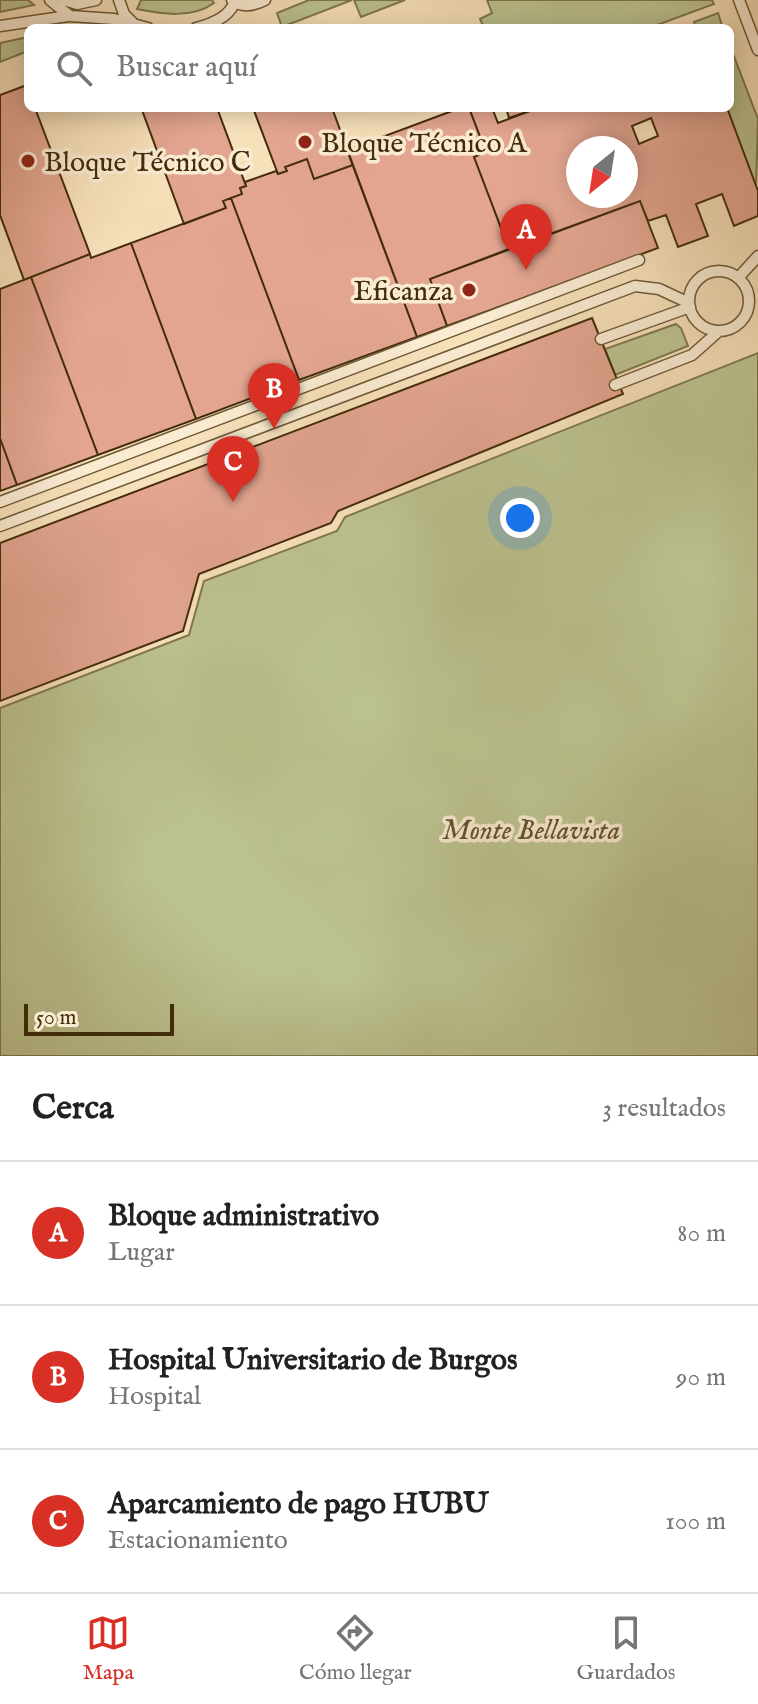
<!DOCTYPE html>
<html lang="es">
<head>
<meta charset="utf-8">
<style>
	:root { --surface:#fff; --page:#f2f2f2; --text:#222; --muted:#767676; --line:#e0e0e0; --accent:#d93025 }
	body { margin:0; font-family:"IM FELL English",serif; background:var(--page); color:var(--text) }
	.compass { position:absolute; left:566px; top:136px; width:72px; height:72px; border-radius:50%; background:var(--surface); box-shadow:0 4px 20px #0003; rotate:210deg }
	.scale { position:absolute; left:24px; bottom:20px; width:150px; box-sizing:border-box; padding-left:8px; border:4px solid #432c0a; border-top:0; font-size:22px; line-height:28px; white-space:nowrap; color:#432c0a; -webkit-text-stroke:6px #faecd3; paint-order:stroke }
	.you { position:absolute; left:520px; top:518px; width:28px; height:28px; margin:-20px; border:6px solid #fff; border-radius:50%; background:#1a73e8; box-shadow:0 0 0 12px #1a73e833 }
	.badge { display:grid; place-items:center; width:52px; height:52px; border-radius:50%; background:var(--accent); color:#fff; font-size:26px; font-weight:700 }
	.pin { position:absolute; translate:-50% -66px; filter:drop-shadow(0 2px 4px #0008) }
	.pin::after { content:''; position:absolute; top:42px; width:28px; height:24px; background:inherit; clip-path:polygon(0 0,100% 0,50% 100%) }
	.list { margin:0; padding:0; list-style:none }
	h2 { display:flex; justify-content:space-between; align-items:center; height:104px; margin:0; padding:0 32px; font-size:34px }
	h2 small { font-size:26px; font-weight:400; color:var(--muted) }
	.list li { display:grid; grid-template-columns:52px 1fr auto; gap:24px; align-items:center; box-sizing:border-box; height:144px; padding:0 32px; border-top:2px solid var(--line) }
	.list b { display:block; font-size:30px; white-space:nowrap }
	.list p { margin:0; font-size:26px; white-space:nowrap; color:var(--muted) }
	.list em { font-size:26px; font-style:normal; color:var(--muted) }
	.icon { flex:none; width:44px; height:44px; fill:none; stroke:currentColor; stroke-width:2; stroke-linecap:round; stroke-linejoin:round }
	.map { position:relative; flex:none; width:758px; height:1056px; overflow:hidden }
	.search { position:absolute; background:var(--surface); box-shadow:0 4px 20px #0003; left:24px; right:24px; top:24px; height:88px; display:flex; align-items:center; gap:20px; box-sizing:border-box; padding:0 28px; border-radius:12px; color:var(--muted); font-size:30px }
	.sheet { height:536px; background:var(--surface) }
	nav { display:flex; justify-content:space-around; align-items:center; box-sizing:border-box; height:112px; border-top:2px solid var(--line); background:var(--surface); font-size:22px; color:var(--muted) }
	nav a { display:grid; justify-items:center; gap:4px }
	nav .on { color:var(--accent) }
	.map>svg:first-child { display:block }
	.green { fill:#bcc391; stroke:#80784e; stroke-width:2 }
	.building { fill:#e3a590; stroke:#432c0a; stroke-width:2; fill-rule:evenodd }
	.lines { fill:none; stroke-linecap:round; stroke-linejoin:round }
	.lane-casing { stroke:#705936; stroke-width:13 }
	.lane { stroke:#faecd3; stroke-width:10 }
	.poi-dot { fill:#8f2418; stroke:#faecd3; stroke-width:3 }
	.labels { text-anchor:middle; stroke-width:7; stroke-linejoin:round; paint-order:stroke }
	.poi-label { font-size:28px; fill:#432c0a; stroke:#faecd3; text-anchor:start }
	.park-label { font-size:28px; font-style:italic; fill:#61522c; stroke:#faecd3 }
</style>
</head>
<body>
<div class="map">
<svg width="758" height="1056" viewBox="0 0 758 1056">
	<rect width="100%" height="100%" fill="#f7e1bb"/>
	<filter id="stains"><feTurbulence type="fractalNoise" baseFrequency=".0025" numOctaves="4"/><feColorMatrix values="0 0 0 0 .2 0 0 0 0 .09 0 0 0 0 .02 0 0 0 .5 -.17"/></filter>
	<radialGradient id="worn" r=".72"><stop offset=".6" stop-color="#630" stop-opacity="0"/><stop offset="1" stop-color="#630" stop-opacity=".3"/></radialGradient>
	<path class="green" d="M0,0h28l6,5 -34,7z
		M141,0h71l2,3c-22,16 -52,11 -77,6z
		M309,0h43l-70,27 -5,-14z
		M354,0h51l-44,17z
		M487,0h225l2,4 -65,24h-165l-4,-9 12,-6z
		M718,13l5,15h-27l-2,-6z
		M28,37v14l-28,11v-19z
		M730,46l28,73 -2,67 -29,-78h3z
		M676,324l5,4 7,18 -73,29 -10,-26z
		M758,353v703h-758v-348l189,-73 15,-54 133,-50 8,-14z"/>
	<path class="building" d="M27,85l1,23h7l55,146 -66,26 -24,-65v-120z
		M147,108h70l29,78 -6,2 2,6 -19,7 3,7 -42,16 -42,-114z
		M253,108h79l21,57 -39,14 -7,-20 -22,8 2,4 -9,3z
		M460,108h9l17,44 -12,5 35,92 -79,30 17,47 -30,11 -70,-187z
		M469,108h23l6,15 40,-15h189l31,83v25l-24,10 -12,-32 -26,10 12,32 -30,11 -12,-32 -18,6 -8,-20 -131,48 -35,-92 12,-5zM651,118l7,18 -19,8 -7,-18zM578,148h48v48h-48z
		M506,108h28l1,1 -26,9z
		M307,159l7,20 39,-14 64,172 -118,43 -68,-182 11,-4 -2,-6 6,-2 -1,-4 31,-11 2,3 9,-3 -2,-4z
		M231,198l68,182 -103,39 -65,-176 95,-35 -3,-7z
		M640,201l18,47 -211,78 -17,-47z
		M131,243l65,176 -98,36 -67,-178 59,-23 1,4z
		M31,277l67,178 -81,30 -17,-47v-149z
		M592,318l31,76 -285,117 -7,12 -132,51 -16,57 -183,70v-158z
		M0,438l17,47 -17,6z"/>
	<g class="lines">
		<g class="lane-casing">
			<path id="lane" d="M50,0l20,16 44,3 34,9
				M64,0l13,4 19,-4
				M119,0l5,14 8,8
				M232,0c10,8 23,5 33,0
				M739,0l19,50
				M0,26l68,-10
				M196,28c16,-4 35,-11 39,-28
				M689 301a30 30 0 1 1 60 0a30 30 0 1 1-60 0Z
				M738,278l20,-22
				M601,339l89,-32
				M615,385l77,-30 27,-24
				M0,502l639,-242
				M0,526l635,-240 24,3 30,14"/>
		</g>
		<use href="#lane" class="lane"/>
	</g>
	<g class="poi-dot">
		<circle cx="305" cy="142" r="8"/>
		<circle cx="28" cy="161" r="8"/>
		<circle cx="469" cy="290" r="8"/>
	</g>
	<g class="labels">
		<g class="poi-label">
			<text x="321" y="152">Bloque Técnico A</text>
			<text x="44" y="171">Bloque Técnico C</text>
			<text x="453" y="300" text-anchor="end">Eficanza</text>
		</g>
		<g class="park-label">
			<text x="531" y="839">Monte Bellavista</text>
		</g>
	</g>
	<rect width="100%" height="100%" filter="url(#stains)"/>
	<rect width="100%" height="100%" fill="url(#worn)"/>
</svg>
<svg class="compass" viewBox="-18 -18 36 36"><path d="M0-13l5 13h-10z" fill="#e53935"/><path d="M0 13l5-13h-10z" fill="#767676"/></svg>
<div class="scale">50 m</div>
<div class="you"></div>
<div class="pin badge" style="left:526px;top:270px">A</div>
<div class="pin badge" style="left:274px;top:429px">B</div>
<div class="pin badge" style="left:233px;top:502px">C</div>
<div class="search"><svg class="icon" aria-label="search" viewBox="0 0 24 24"><circle cx="10" cy="10" r="6"/><path d="M15 15l6 6"/></svg>Buscar aquí</div>
</div>
<section class="sheet">
<h2>Cerca<small>3 resultados</small></h2>
<ul class="list">
<li><span class="badge">A</span><div><b>Bloque administrativo</b><p>Lugar</p></div><em>80 m</em></li>
<li><span class="badge">B</span><div><b>Hospital Universitario de Burgos</b><p>Hospital</p></div><em>90 m</em></li>
<li><span class="badge">C</span><div><b>Aparcamiento de pago HUBU</b><p>Estacionamiento</p></div><em>100 m</em></li>
</ul>
</section>
<nav>
<a class="on"><svg class="icon" aria-label="map" viewBox="0 0 24 24"><path d="M3 6l6-2 6 2 6-2v14l-6 2-6-2-6 2zM9 4v14M15 6v14"/></svg>Mapa</a>
<a><svg class="icon" aria-label="directions" viewBox="0 0 24 24"><path d="M12 3l9 9-9 9-9-9zM9 14v-3h6M13 9l2 2-2 2"/></svg>Cómo llegar</a>
<a><svg class="icon" aria-label="saved" viewBox="0 0 24 24"><path d="M7 4h10v16l-5-4-5 4z"/></svg>Guardados</a>
</nav>
</body>
</html>
